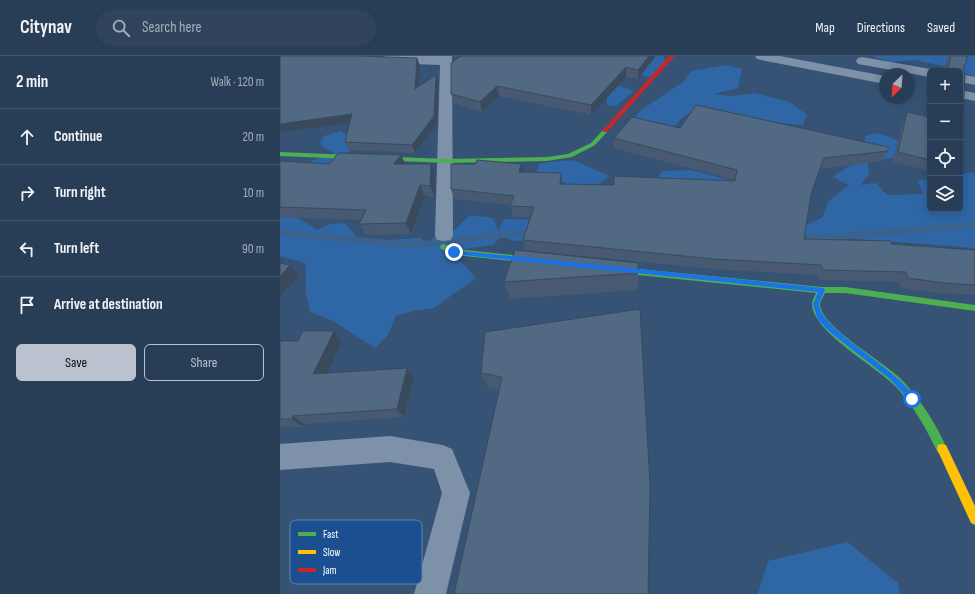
<!DOCTYPE html>
<html lang="en">
<head>
<meta charset="utf-8">
<style>
	:root { --surface:#283e57; --page:#30455d; --text:#f1f3f6; --muted:#a5aeba; --line:#44576d; --accent:#b9c2ce }
	body { margin:0; font-family:"Sofia Sans Condensed",sans-serif; background:var(--page); color:var(--text) }
	.controls { position:absolute; right:12px; top:12px; display:grid; overflow:hidden; border-radius:6px; box-shadow:0 2px 10px #0003 }
	.controls button { width:36px; height:36px; display:grid; place-items:center; padding:0; border:0; border-bottom:1px solid var(--line); background:var(--surface); color:var(--text); font:20px sans-serif }
	.compass { position:absolute; left:599px; top:12px; width:36px; height:36px; border-radius:50%; background:var(--surface); box-shadow:0 2px 10px #0003; rotate:205deg }
	.stop { position:absolute; width:12px; height:12px; margin:-9px; border:3px solid #1a73e8; border-radius:50%; background:#fff }
	.stop.end { background:#1a73e8; border-color:#fff; box-shadow:0 1px 4px #0008 }
	.list { margin:0; padding:0; list-style:none }
	h2 { display:flex; justify-content:space-between; align-items:center; height:52px; margin:0; padding:0 16px; font-size:17px }
	h2 small { font-size:13px; font-weight:400; color:var(--muted) }
	.list li { display:grid; grid-template-columns:26px 1fr auto; gap:12px; align-items:center; box-sizing:border-box; height:56px; padding:0 16px; border-top:1px solid var(--line) }
	.list b { display:block; font-size:15px; white-space:nowrap }
	.list em { font-size:13px; font-style:normal; color:var(--muted) }
	.actions { display:flex; gap:8px; padding:12px 16px }
	.actions a { flex:1; padding:9px 0; border:1px solid var(--accent); border-radius:6px; text-align:center; font-size:14px; color:var(--accent) }
	.actions .main { background:var(--accent); color:#111 }
	.icon { flex:none; width:22px; height:22px; fill:none; stroke:currentColor; stroke-width:2; stroke-linecap:round; stroke-linejoin:round }
	.map { position:relative; flex:none; width:695px; height:538px; overflow:hidden }
	header { display:flex; align-items:center; gap:24px; box-sizing:border-box; height:56px; padding:0 20px; background:var(--surface); border-bottom:1px solid var(--line) }
	header strong { font-size:19px }
	nav { display:flex; gap:22px; margin-inline-start:auto; font-size:14px }
	.search { width:280px; height:36px; background:var(--page); display:flex; align-items:center; gap:10px; box-sizing:border-box; padding:0 14px; border-radius:22px; color:var(--muted); font-size:15px }
	main { display:flex }
	aside { flex:1; background:var(--surface) }
	.map>svg:first-child { display:block }
	.green { fill:#2f66a5 }
	.lines { fill:none; stroke-linecap:round; stroke-linejoin:round }
	.stream { fill:#3b618d; fill-rule:evenodd }
	.street { fill:#7d92a8; fill-rule:evenodd }
	.fast { fill:#4caf50; fill-rule:evenodd }
	.slow { fill:#ffc107; fill-rule:evenodd }
	.jam { fill:#c62828; fill-rule:evenodd }
	.wall { fill:#475a72 }
	.shaded-wall { fill:#394a5c }
	.building { fill:#526984; stroke:#394a5c }
	.route { fill:#1a73e8 }
	.key { fill:#1b4f8f; stroke:#5f84b1; stroke-width:1 }
	.key-label { font-size:11px; fill:#fff }
</style>
</head>
<body>
<header>
<strong>Citynav</strong>
<div class="search"><svg class="icon" aria-label="search" viewBox="0 0 24 24"><circle cx="10" cy="10" r="6"/><path d="M15 15l6 6"/></svg>Search here</div>
<nav><a>Map</a><a>Directions</a><a>Saved</a></nav>
</header>
<main>
<aside>
<h2>2 min<small>Walk · 120 m</small></h2>
<ul class="list">
<li><svg class="icon" aria-label="ahead" viewBox="0 0 24 24"><path d="M12 20V5M6 11l6-6 6 6"/></svg><div><b>Continue</b></div><em>20 m</em></li>
<li><svg class="icon" aria-label="right" viewBox="0 0 24 24"><path d="M7 20v-9h11M14 6l5 5-5 5"/></svg><div><b>Turn right</b></div><em>10 m</em></li>
<li><svg class="icon" aria-label="left" viewBox="0 0 24 24"><path d="M17 20v-9H6M10 6l-5 5 5 5"/></svg><div><b>Turn left</b></div><em>90 m</em></li>
<li><svg class="icon" aria-label="arrive" viewBox="0 0 24 24"><path d="M6 21V4h12l-3 4 3 4H6"/></svg><div><b>Arrive at destination</b></div></li>
</ul>
<div class="actions"><a class="main">Save</a><a>Share</a></div>
</aside>
<div class="map">
<svg width="695" height="538" viewBox="0 0 695 538">
	<rect width="100%" height="100%" fill="#365274"/>
	<path class="green" d="M371,0h12l6,9 -20,12 -8,-2z
		M592,0h103v21l-33,-11 -27,-6 -25,2z
		M446,9l16,4 -4,19 -24,6 18,2 22,-3 36,9 17,13 -4,10 -26,-2 -82,-13 -12,7 -13,15 -47,-1 17,-20 43,-29 8,-11z
		M305,23l35,7 14,5 -18,15 -9,-1v-11z
		M60,75l12,7 9,7 -15,8 -6,15 -30,-1 2,-6 -4,1 26,-9 -13,-7 -1,-3 4,-7z
		M595,77l13,3 10,5 -4,17 -23,3 -3,3 1,11 -9,10 16,-2 11,12 36,-1 -5,-14 12,-1v30h30v-35l12,-2 3,2v74l-143,-11 -18,2h-282c-15,3 -22,4 -33,-8l2,5 -8,9 -43,6 26,27 -42,30 -20,3 -18,5 -8,19 -13,13 -42,-27 -23,-9 -4,-20v-22l-1,-7 -25,-7v-45l12,3 25,16 13,-6 15,-1 15,17c20,2 41,-2 61,-2l7,8 8,-12 17,-3 17,-16 23,3 5,12 7,-11 291,10 26,-11 6,-16 19,-16h3l-17,-9c17,-13 32,-15 32,-41z
		M293,104l37,16 -16,12 -24,-1 -13,-9 -19,-2 -2,-4 4,-9z
		M412,114l40,11 12,-3 52,9 -139,-8 5,-8z
		M567,486l51,41 2,11h-142l10,-33z"/>
	<g class="lines">
		<path class="stream" d="M695,166v6l-143,12 -39,-1 -4,-3 4,-3 39,1z
			M256,173l3,1v4l-127,14 -132,-12v-6l132,12z"/>
		<path class="street" d="M104,0h68l1,179 -2,5 -7,1 -7,-1 -2,-5 5,-170 -52,-2 -4,-1 -2,-3z
			M475,0h25l105,20v8l-124,-24 -4,-1z
			M582,1l68,12 5,2h-5v6l-72,-13 -2,-3 2,-3z
			M680,18l15,3v8l-15,-3z
			M680,34l15,3v8l-15,-3z
			M110,380l53,9 9,4 18,44 -24,101h-32l28,-101 -8,-24 -44,-7 -110,8v-26z"/>
		<path class="fast" d="M323,74l5,1 -13,14 -23,12 -25,4 -101,2 -166,-7v-4l166,7 101,-2 21,-3 23,-11z
			M164,188l12,5 86,9 4,3 -4,3 -87,-9 -14,-6 -1,-2 1,-2z
			M328,210l214,21h23l130,18v6l-130,-18h-20c-2,4 -5,8 -5,12 3,24 67,58 84,77 18,20 33,43 43,67l-1,4 -4,1 -4,-1c-11,-23 -24,-46 -41,-65 -19,-21 -85,-56 -85,-84 0,-4 3,-8 4,-11l-208,-21 -4,-3z"/>
		<path class="slow" d="M662,388l4,1 29,61v19l-4,-2 -34,-74 1,-4z"/>
		<path class="jam" d="M389,0h6l-68,76h-4v-2z"/>
	</g>
	<path class="wall" d="M181,0h194v1l-17,22 -12,-2 -35,38 -92,-19 -17,16 -28,-9 -3,-9z
		M668,0h19l-3,12 -2,70 -2,2v-69h-16l3,-13z
		M137,2l3,8 -2,20 20,-3 -1,41 -22,29 -66,-3 -4,-8 5,-19z
		M627,56l23,5v54l-37,-9 10,-40z
		M400,72l208,23 -6,10 -62,8 -9,25 -7,45 171,11v45l-39,-2 -35,-5 -2,-6 -79,-2h-2l-1,-5 -105,-6 -187,-19 -2,-10 8,-23h-18l-2,-12 -57,-6 -3,-10 70,-25 1,8 40,12 52,1 120,-4v-1l-120,-32v-10z
		M121,99l4,9 30,10v23l-10,-1 -14,38 -45,1 -7,-11 2,-4 -81,-3v-56l50,3z
		M358,217v17l-128,9 -6,-17z
		M54,275l8,10 -15,32 80,-5 7,9 -10,40 -100,7 -1,3h-23v-86h18z
		M205,276l163,262 -149,-204 -11,-2 -7,-15z"/>
	<path class="shaded-wall" d="M369,0h6v1l-17,22v-9z
		M137,2l3,8 -2,31 -3,-8z
		M346,11v10l-35,38v-10z
		M156,19l2,8 -1,41 -22,29 -3,-8z
		M217,30l2,10 -17,16 -2,-10z
		M72,58l4,8 -76,10v-8z
		M121,99l5,11 -12,-2z
		M151,108l4,10v23l-5,-11z
		M241,108l2,10 -4,-2z
		M281,117l1,11 -1,11 -1,-11z
		M140,129l5,11 -14,38 -5,-11z
		M0,203l4,5 -4,4z
		M10,209l9,10 -19,22v-20z
		M54,275l8,10 -19,42 -10,-9z
		M127,312l7,9 -10,40 -7,-8z
		M13,360l11,8 -1,3 -11,-8z"/>
	<path class="building" d="M0,0h79l58,2 -2,31 21,-14 -2,41 -22,29 -67,-3 7,-28 -72,10z
		M181,0h188l-11,14 -12,-3 -35,38 -94,-19 -17,16 -29,-8v-31z
		M671,0h16l-1,7 -2,2v7l1,2 -3,64h-2v-67h-13z
		M416,49l192,42v4l-64,7 -13,36 -7,45 86,2 1,3 84,6v35l-31,-2 -36,-5 -2,-6 -81,-2h-2l-2,-5 -107,-6 -191,-19 11,-33 -24,-1 4,-10 -63,-7v-25h25l1,-4 44,4 -2,8 42,1 -1,11 54,1v-9l121,5 2,-11 -123,-32 18,-21 48,11z
		M627,56l23,5v43l-32,-8z
		M58,97l63,2 -7,9h37l-1,22 -10,-1 -14,38 -47,1 7,-14 -86,-3v-46l50,3z
		M235,194l123,13v10l-134,9z
		M0,207l10,2 -10,12z
		M360,253l10,176 -2,109h-194l48,-217 -21,-4 4,-41z
		M23,275h31l-21,43 94,-6 -10,41 -104,7 -1,3h-12v-78h18z"/>
	<path class="route" d="M172,194l372,38 1,2c-2,4 -5,10 -6,14 0,25 81,66 97,95l-4,3 -2,-1 -20,-22 -59,-46 -13,-13 -5,-16 5,-12 -364,-38 -2,-2z"/>
	<rect x="10" y="464" width="132" height="64" rx="6" class="key"/>
	<rect x="18" y="476" width="18" height="4" fill="#4caf50"/>
	<rect x="18" y="494" width="18" height="4" fill="#ffc107"/>
	<rect x="18" y="512" width="18" height="4" fill="#c62828"/>
	<g class="key-label">
		<text x="43" y="482">Fast</text>
		<text x="43" y="500">Slow</text>
		<text x="43" y="518">Jam</text>
	</g>
</svg>
<div class="controls">
<button>+</button>
<button>−</button>
<button><svg class="icon" aria-label="locate" viewBox="0 0 24 24"><circle cx="12" cy="12" r="6"/><path d="M12 2v4M12 18v4M2 12h4M18 12h4"/></svg></button>
<button><svg class="icon" aria-label="layers" viewBox="0 0 24 24"><path d="M12 4l9 5-9 5-9-5zM3 14l9 5 9-5"/></svg></button>
</div>
<svg class="compass" viewBox="-18 -18 36 36"><path d="M0-13l5 13h-10z" fill="#e53935"/><path d="M0 13l5-13h-10z" fill="#a5aeba"/></svg>
<div class="stop" style="left:632px;top:343px"></div>
<div class="stop end" style="left:174px;top:196px"></div>
</div>
</main>
</body>
</html>
